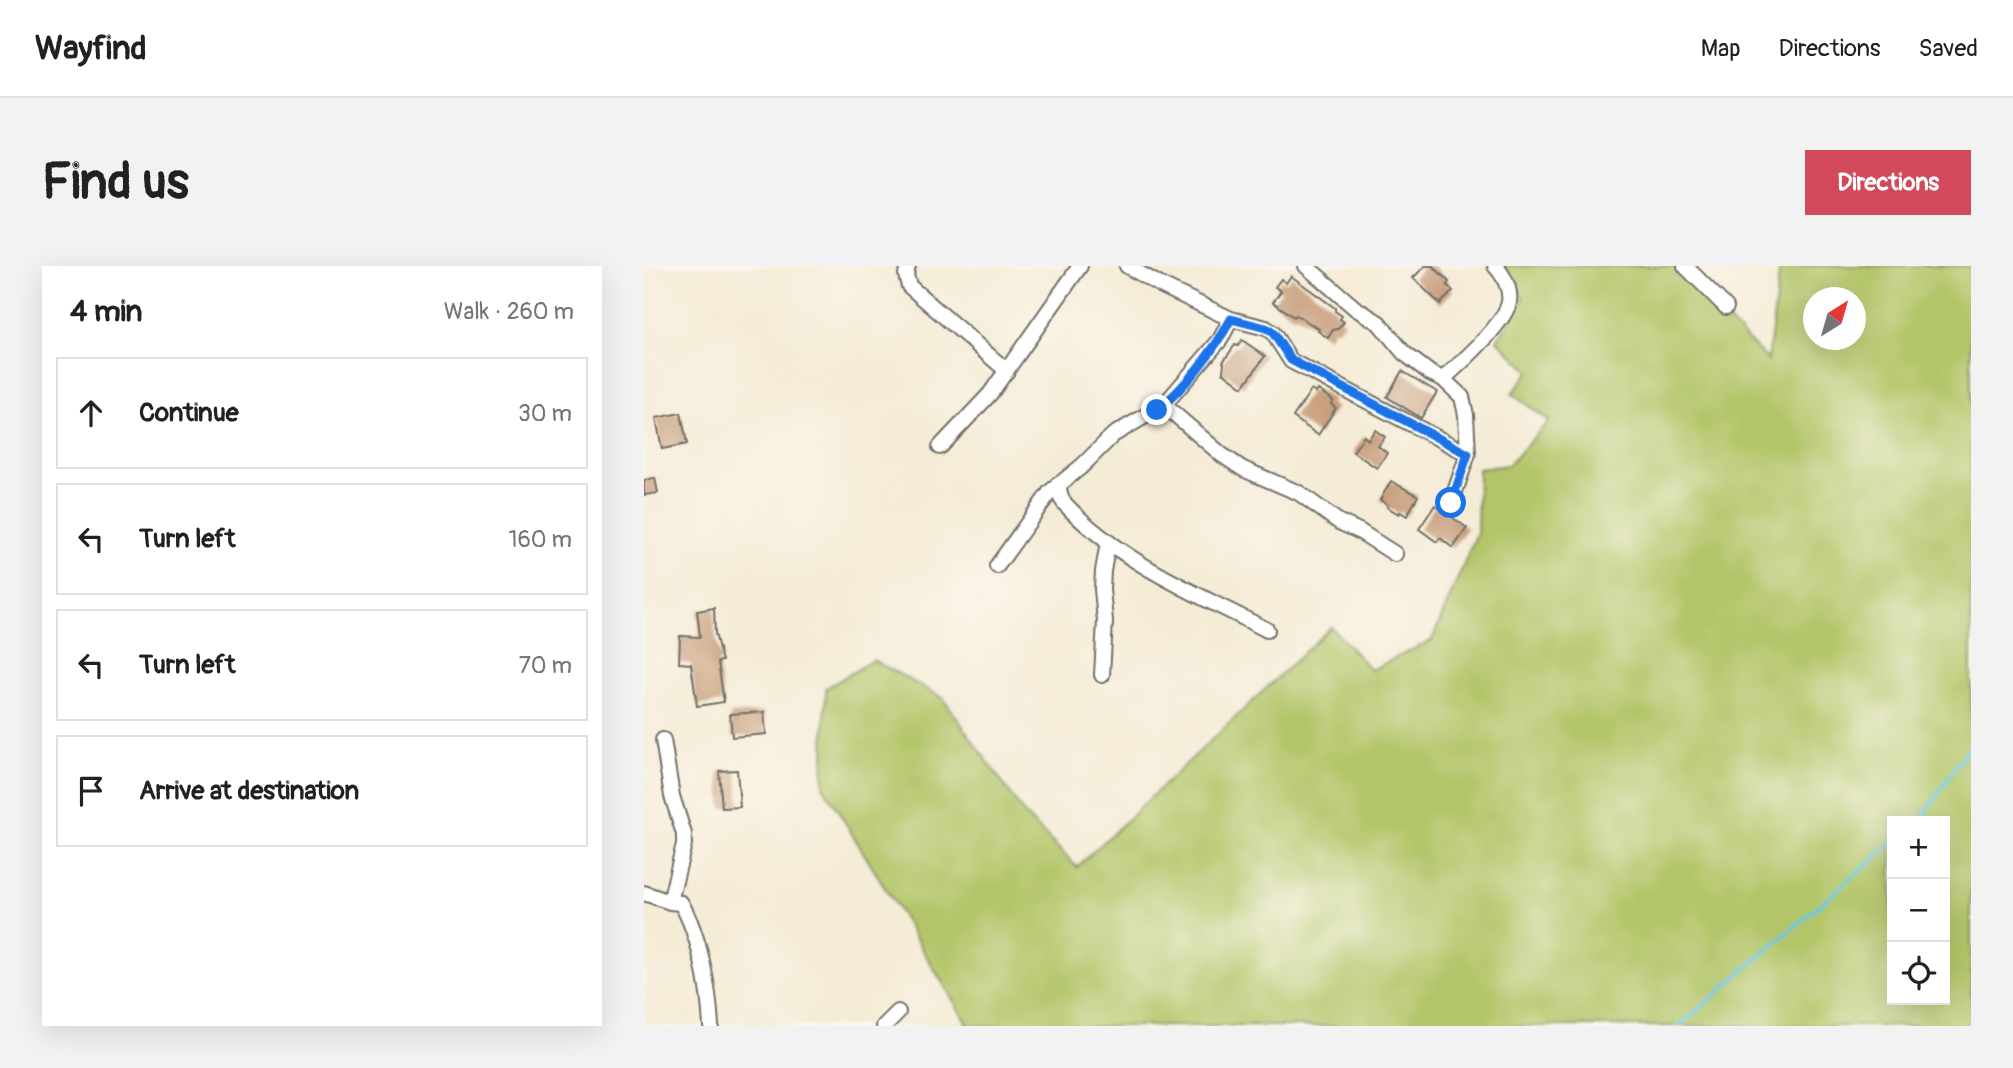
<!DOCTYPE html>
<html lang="en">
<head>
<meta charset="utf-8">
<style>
	:root { --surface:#fff; --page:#f2f2f2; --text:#202124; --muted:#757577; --line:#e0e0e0; --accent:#d1495b }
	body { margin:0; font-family:Pangolin,sans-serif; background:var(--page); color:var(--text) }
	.controls { position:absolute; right:21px; bottom:21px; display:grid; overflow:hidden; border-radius:0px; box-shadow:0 7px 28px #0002 }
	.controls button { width:63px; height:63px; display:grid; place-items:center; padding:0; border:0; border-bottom:2px solid var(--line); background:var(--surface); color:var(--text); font:35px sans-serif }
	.compass { position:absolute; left:1159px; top:21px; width:63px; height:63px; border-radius:50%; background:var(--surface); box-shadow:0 7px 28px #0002; rotate:37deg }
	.stop { position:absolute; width:21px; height:21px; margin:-16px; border:5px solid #1a73e8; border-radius:50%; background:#fff }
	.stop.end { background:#1a73e8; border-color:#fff; box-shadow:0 2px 7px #0008 }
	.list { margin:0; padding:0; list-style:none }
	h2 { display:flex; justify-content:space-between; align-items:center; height:91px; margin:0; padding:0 28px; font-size:30px }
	h2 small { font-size:23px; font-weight:400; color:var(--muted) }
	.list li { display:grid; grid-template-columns:46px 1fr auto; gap:21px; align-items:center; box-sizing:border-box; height:112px; margin:0 14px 14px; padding:0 14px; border:2px solid var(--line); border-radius:0px }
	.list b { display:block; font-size:26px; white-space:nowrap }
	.list em { font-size:23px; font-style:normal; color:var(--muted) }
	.icon { flex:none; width:38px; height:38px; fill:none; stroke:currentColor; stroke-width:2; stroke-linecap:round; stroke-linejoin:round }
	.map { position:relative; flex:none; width:1327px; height:760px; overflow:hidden; border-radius:0px }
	header { display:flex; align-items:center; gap:42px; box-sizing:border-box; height:98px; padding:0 35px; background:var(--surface); border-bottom:2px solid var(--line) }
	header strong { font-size:33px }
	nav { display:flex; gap:38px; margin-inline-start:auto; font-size:24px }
	.intro { display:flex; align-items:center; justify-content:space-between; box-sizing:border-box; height:168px; padding:0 42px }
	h1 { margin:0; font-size:49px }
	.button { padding:18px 32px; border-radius:0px; background:var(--accent); color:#fff; font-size:24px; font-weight:700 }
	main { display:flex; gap:42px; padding:0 42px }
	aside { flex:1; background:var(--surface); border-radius:0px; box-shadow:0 7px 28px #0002 }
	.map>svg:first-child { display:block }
	.green { fill:#b2c568; stroke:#6e784a; stroke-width:2; fill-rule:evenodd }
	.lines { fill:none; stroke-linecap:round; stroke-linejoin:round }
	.stream { stroke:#61c8de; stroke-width:3.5 }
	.building { fill:#c89e7c }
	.minor-casing { stroke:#726f67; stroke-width:18 }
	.minor { stroke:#fff; stroke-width:14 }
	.route { stroke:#1a73e8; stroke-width:9 }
</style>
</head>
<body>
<header>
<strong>Wayfind</strong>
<nav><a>Map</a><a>Directions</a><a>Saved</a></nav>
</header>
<div class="intro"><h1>Find us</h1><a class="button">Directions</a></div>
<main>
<aside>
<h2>4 min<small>Walk · 260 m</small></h2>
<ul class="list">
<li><svg class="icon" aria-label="ahead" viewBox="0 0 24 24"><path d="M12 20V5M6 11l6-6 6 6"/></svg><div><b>Continue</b></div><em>30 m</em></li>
<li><svg class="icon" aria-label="left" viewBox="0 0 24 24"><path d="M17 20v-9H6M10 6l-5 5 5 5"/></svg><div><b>Turn left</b></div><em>160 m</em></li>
<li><svg class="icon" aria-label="left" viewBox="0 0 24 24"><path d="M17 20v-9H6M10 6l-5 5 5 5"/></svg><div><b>Turn left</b></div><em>70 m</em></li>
<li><svg class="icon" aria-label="arrive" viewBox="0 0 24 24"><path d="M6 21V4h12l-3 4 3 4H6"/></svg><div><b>Arrive at destination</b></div></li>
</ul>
</aside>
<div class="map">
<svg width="1327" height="760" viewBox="0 0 1327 760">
	<rect width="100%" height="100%" fill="#fbf7ec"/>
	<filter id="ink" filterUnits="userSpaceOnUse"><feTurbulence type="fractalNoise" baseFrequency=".0143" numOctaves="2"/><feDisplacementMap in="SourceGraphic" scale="14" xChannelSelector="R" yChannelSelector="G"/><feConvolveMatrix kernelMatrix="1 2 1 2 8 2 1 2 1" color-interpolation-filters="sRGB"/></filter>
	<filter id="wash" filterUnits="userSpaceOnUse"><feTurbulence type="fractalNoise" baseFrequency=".00686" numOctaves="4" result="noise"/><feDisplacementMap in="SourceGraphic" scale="28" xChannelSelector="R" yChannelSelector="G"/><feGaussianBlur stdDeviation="1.57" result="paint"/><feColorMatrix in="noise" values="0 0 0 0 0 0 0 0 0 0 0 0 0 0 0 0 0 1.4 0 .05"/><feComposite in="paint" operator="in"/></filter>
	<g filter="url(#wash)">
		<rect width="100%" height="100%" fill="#f5ecd7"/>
		<path class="green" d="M860,0h170l94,94 12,-94h191v760h-1008l4,-3 -144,-237 3,-98 47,-28 70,38 82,117 52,52 254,-240 40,43 61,-30 45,-107 1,-64 30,-4 41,-44 -37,-27 17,-23 -32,-31 27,-41zM1170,32h42v42h-42zM1248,555h53v179h-53z"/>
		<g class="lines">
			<path class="stream" d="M1274,555l4,-3 49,-74
				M1035,760l213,-183"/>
		</g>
		<g id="blocks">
			<path class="building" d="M781,0h8l16,16 -2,3 6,6 -13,13 -27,-26z
				M647,10l44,32v3l7,5 -2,3 4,3 -6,7 -5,1 -5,8 -10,-7 1,-2 -23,-14 -2,2 -21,-15 8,-11 -6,-4 6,-8 5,4z
				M598,74l23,16 -22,31 -20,-15 1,-9 -1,-1 12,-17 3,1z
				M758,105l35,21 -16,26 -34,-21z
				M667,124l5,3 2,-3 15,10 -2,4 5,4 -18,27 -25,-18z
				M37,147l6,31 -25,5 -6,-31z
				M731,164l10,7 -7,9 9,7 -10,15 -24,-16 11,-16 4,4z
				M11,212l3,15 -14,2v-15z
				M747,215l27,15 -11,20 -7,-4 -1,2 -12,-7 1,-2 -8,-5z
				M791,239l32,23 -14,20 -13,-10 -3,4 -18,-13z
				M70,342l1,25 7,28 -4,1 6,40 -27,4 -6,-42 -12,-1 1,-27 20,1 -3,-26z
				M120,446l2,22 -34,3 -2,-23z
				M93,504l3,37 -18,1 -3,-37z"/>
		</g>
	</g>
	<g filter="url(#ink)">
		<use href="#blocks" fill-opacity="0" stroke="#726f67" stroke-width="2"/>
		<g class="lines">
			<g class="minor-casing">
				<path id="minor" d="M264,0l-2,9 3,11 98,85
					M483,0l35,20 69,33 35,9 7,5 18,28 177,93
					M662,0l49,42 24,15 25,30 26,20 13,6 19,18 4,18 2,39 -17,49
					M1041,0l41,41
					M799,113c17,-15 62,-55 66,-77 2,-12 -5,-27 -14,-36
					M520,139l58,50 21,14 56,24 40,29 20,9 36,23
					M296,181l50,-53 90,-128
					M414,218l3,14 4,6c54,58 133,90 202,126
					M353,300l53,-74 32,-26 31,-31 51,-30 56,-65 11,-21
					M458,409l3,-54 -3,-32 1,-18 5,-28
					M19,474l9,56 12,38v10l-14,58
					M0,627l26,9 11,1c19,33 28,85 30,123
					M240,760l14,-14"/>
			</g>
			<use href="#minor" class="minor"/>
		</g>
	</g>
	<g class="lines" filter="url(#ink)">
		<path class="route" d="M513,144c26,-20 59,-62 74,-91l35,9 7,5 18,27 177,94 -17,49"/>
	</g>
</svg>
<div class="controls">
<button>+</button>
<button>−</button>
<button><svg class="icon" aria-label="locate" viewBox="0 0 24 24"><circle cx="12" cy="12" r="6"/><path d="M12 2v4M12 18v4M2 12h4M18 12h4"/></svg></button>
</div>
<svg class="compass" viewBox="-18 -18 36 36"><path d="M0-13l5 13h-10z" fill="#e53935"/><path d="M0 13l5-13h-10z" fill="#757577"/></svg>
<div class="stop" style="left:807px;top:237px"></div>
<div class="stop end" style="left:513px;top:144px"></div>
</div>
</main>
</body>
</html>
